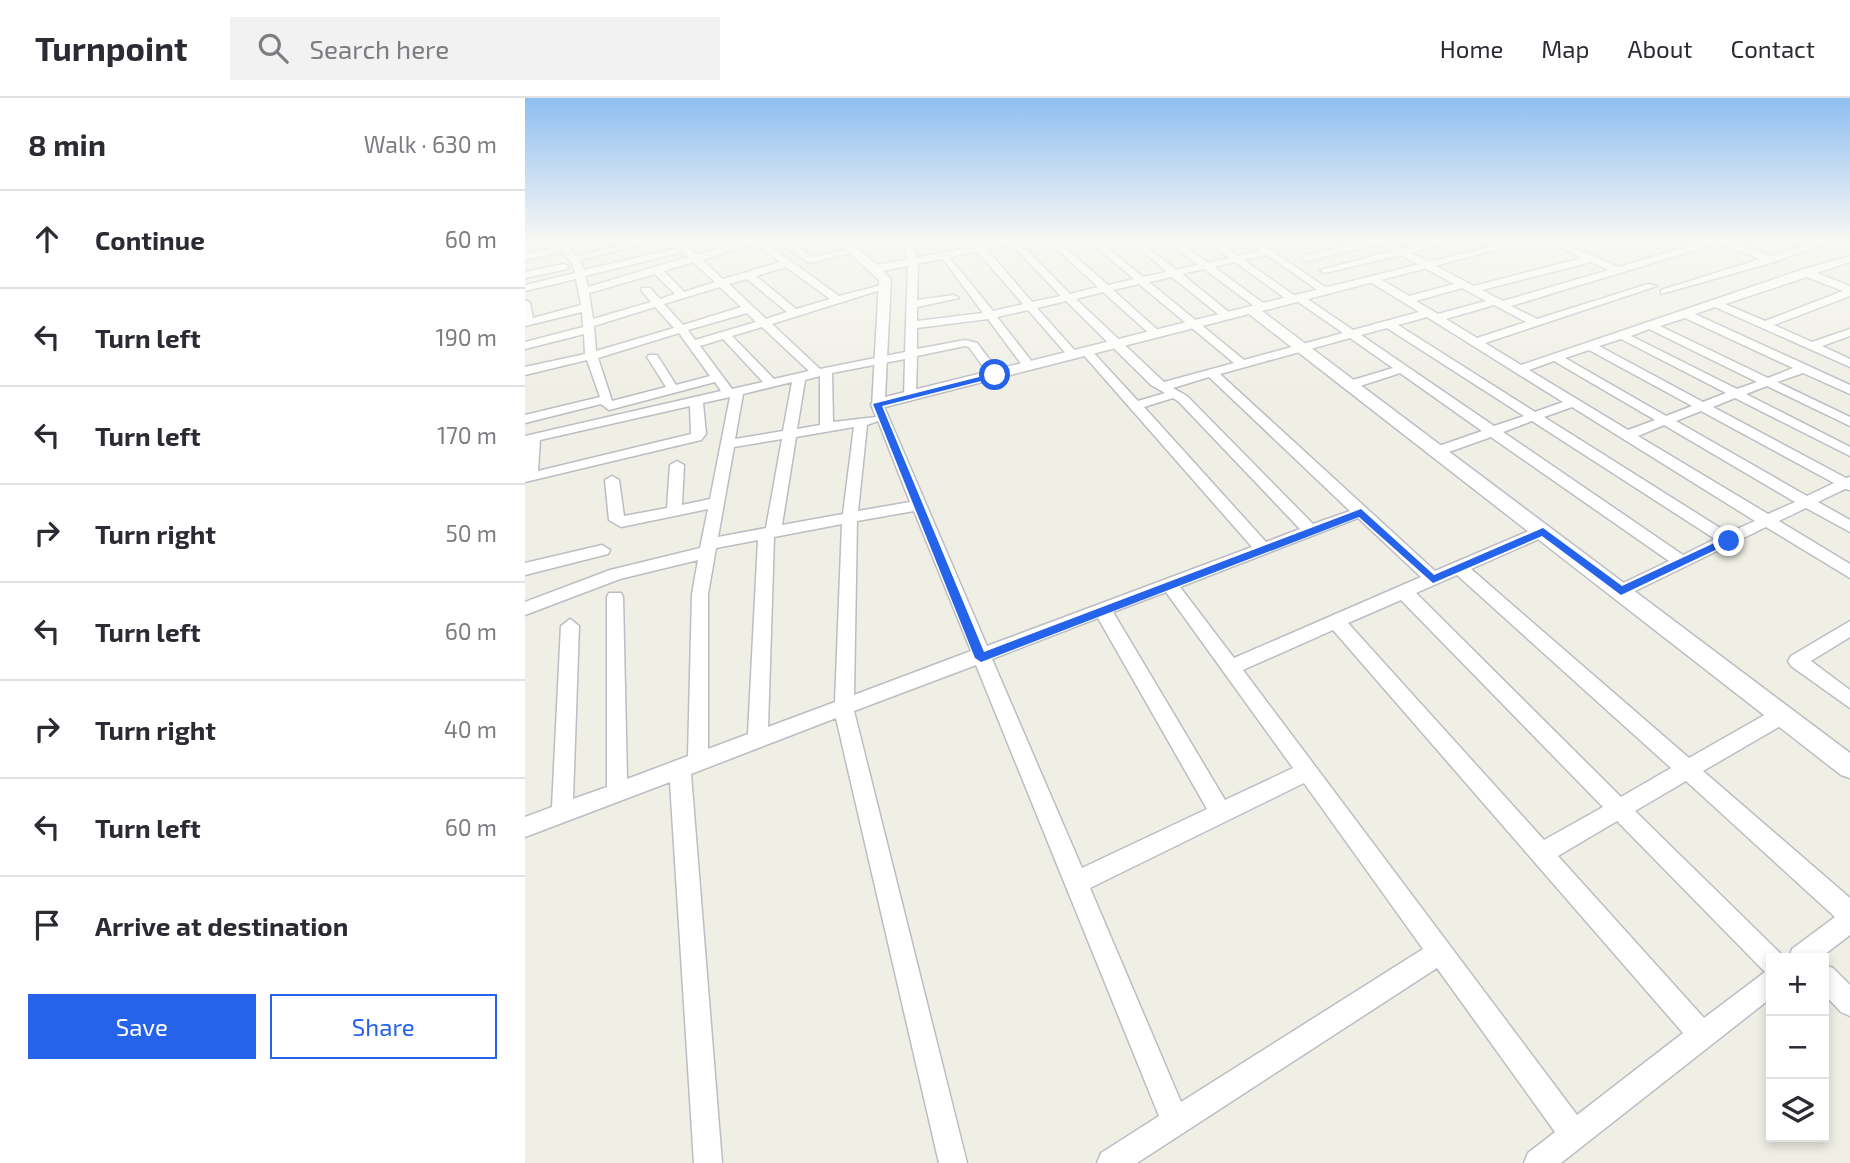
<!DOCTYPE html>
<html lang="en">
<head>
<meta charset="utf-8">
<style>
	:root { --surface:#fff; --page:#f2f2f3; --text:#2b2b33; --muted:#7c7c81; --line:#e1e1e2; --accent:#2563eb }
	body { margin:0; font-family:"Exo 2",sans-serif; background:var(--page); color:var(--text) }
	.controls { position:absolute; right:21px; bottom:21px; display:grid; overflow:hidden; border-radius:0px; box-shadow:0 4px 10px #0003 }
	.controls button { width:63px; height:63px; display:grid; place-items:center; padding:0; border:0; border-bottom:2px solid var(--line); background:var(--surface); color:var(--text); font:35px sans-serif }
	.stop { position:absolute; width:21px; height:21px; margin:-16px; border:5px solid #2563eb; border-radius:50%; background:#fff }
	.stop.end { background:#2563eb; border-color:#fff; box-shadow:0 2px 7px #0008 }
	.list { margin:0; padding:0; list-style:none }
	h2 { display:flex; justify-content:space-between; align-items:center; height:91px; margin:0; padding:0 28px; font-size:30px }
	h2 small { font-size:23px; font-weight:400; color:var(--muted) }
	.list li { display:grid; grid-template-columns:46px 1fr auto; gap:21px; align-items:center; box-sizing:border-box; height:98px; padding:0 28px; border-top:2px solid var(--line) }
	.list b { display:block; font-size:26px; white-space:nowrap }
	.list em { font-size:23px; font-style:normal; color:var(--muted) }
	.actions { display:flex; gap:14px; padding:21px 28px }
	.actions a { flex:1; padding:16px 0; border:2px solid var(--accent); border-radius:0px; text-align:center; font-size:24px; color:var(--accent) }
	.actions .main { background:var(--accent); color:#fff }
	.icon { flex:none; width:38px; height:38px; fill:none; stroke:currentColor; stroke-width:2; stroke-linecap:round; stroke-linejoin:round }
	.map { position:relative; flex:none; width:1325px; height:1065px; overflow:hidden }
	header { display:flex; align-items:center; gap:42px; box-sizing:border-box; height:98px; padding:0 35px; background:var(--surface); border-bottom:2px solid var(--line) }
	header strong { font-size:33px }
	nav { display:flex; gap:38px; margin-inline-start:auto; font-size:24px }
	.search { width:490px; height:63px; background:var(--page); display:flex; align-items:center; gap:18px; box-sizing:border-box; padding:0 24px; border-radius:0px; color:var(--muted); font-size:26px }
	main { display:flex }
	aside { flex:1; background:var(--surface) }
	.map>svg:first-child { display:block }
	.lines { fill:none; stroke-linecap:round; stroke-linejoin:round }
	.minor-casing { stroke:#bbbdc2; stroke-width:3 }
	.tertiary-casing { stroke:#bbbdc2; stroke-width:3 }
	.minor { fill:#fff; fill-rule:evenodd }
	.tertiary { fill:#fff; fill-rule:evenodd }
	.route { fill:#2563eb }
</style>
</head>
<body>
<header>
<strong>Turnpoint</strong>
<div class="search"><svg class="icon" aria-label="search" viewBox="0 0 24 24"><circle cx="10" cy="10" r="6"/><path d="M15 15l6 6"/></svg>Search here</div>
<nav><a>Home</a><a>Map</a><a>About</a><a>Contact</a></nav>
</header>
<main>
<aside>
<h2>8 min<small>Walk · 630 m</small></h2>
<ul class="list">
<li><svg class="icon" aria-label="ahead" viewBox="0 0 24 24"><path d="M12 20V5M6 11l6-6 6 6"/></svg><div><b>Continue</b></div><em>60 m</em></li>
<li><svg class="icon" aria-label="left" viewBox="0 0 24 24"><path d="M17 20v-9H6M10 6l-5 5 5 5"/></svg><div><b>Turn left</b></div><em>190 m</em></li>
<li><svg class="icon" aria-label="left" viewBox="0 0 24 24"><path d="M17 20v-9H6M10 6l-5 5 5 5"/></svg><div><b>Turn left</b></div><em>170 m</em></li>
<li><svg class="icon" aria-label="right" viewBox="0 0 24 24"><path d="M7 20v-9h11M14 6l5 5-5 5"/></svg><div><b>Turn right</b></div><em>50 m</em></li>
<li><svg class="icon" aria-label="left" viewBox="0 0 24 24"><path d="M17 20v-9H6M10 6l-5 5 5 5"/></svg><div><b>Turn left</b></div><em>60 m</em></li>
<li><svg class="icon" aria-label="right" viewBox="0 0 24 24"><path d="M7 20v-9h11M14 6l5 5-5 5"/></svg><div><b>Turn right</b></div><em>40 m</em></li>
<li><svg class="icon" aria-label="left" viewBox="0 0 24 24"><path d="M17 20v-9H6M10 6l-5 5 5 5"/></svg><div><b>Turn left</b></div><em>60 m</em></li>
<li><svg class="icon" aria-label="arrive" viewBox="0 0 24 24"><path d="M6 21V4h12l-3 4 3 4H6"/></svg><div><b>Arrive at destination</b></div></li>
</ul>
<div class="actions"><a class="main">Save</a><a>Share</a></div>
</aside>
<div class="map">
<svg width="1325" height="1065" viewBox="0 0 1325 1065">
	<rect width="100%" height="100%" fill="#f0efe6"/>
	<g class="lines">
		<g class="minor-casing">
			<path id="minor" d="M0,141h20l-20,6z
				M26,141h10l15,17 72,-17h15l-83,21 4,10 94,-22 -8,-9h9l18,16 54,-16h13l-1,2 76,55 51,-13v4l-118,37 48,45 85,-17 3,-90 -5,-23h9l6,23 -1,38 37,-5 5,3 -42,9v14l66,-8 -43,-58 5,-3 48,59 30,-7 -46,-53 -7,-12h8l54,63 29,-6 -50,-52v-4h6l53,54 28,-7 -52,-48h9l53,46 26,-6 -47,-40h9l47,38 24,-5 -39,-33h9l39,31 22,-5 -33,-26h9l34,24 21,-5 -25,-19h9l25,17 22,-5 -16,-12h11l76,52 -9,2 -55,-38 -23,5 51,36h8l50,34 66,-18 -50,-31v-4h8l32,19 45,-12 -53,-29 -76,18 -5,-3 73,-19 -13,-7 -74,17 -3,-1v-4l71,-17h18l-3,2 14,8 43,-10h14l-49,14 63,33 108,-28 -40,-19h11l66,28 93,-28h16l42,17 56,-17h12l-64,23 -113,32v-4l99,-31 -41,-16 -208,63 26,13 111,-35 9,2 -172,57 36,22 280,-95 49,-14v6l-33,11 33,13v10l-76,29 38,17 38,-13v7l-28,10 28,13v8l-135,-60 -20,7 155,71v9l-47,-21 -26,9 73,35v9l-83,-40 -21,8 104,53v9l-115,-58 -22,9 133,71 4,-1v13l-5,-1 -27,13 32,18v12l-44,-24 -27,13 71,43v14l-84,-51 -139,68h-12l-2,-4 2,-4 54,-26 -178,-124 -48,17h-10v-6l49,-17 -82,-58 -46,15h-8v-6l47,-14 -43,-30 -130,36 215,197 103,-44h10l3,4 -3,4 -77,34 218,189 86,-49 7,-2 7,2 3,6 -3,6 -86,50 147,127v37l-30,23h-31l3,-9 43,-32 -149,-136 -51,30 145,142 2,5h-11v40l-210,165h-37l4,-10 27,-21 -118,-164 -300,195h-40l4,-10 58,-37 -183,-451 -122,46 113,452h-28l-103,-445 -145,56 31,389h-28l-24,-381 -145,55v-20l27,-10 9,-181 9,-7 9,7 -6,173 34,-12v-190l2,-4h12l2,4 4,182 61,-23 4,-162 6,-34 -78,19 -95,36v-13l85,-32 90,-22 8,-39 -87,18 -12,-7 -4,-40 7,-4 7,4 5,36 43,-8 3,-43 7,-4 7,4 -2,40 28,-6 20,-102 -27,6 3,31 -5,6 -176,42v-46l196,-45 -6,-9 -106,28 -8,-6 -76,19v-8l75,-18 -13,-37 -62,15v-8l60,-13 -1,-20 -59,15v-7l58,-15 -1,-15 -57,14v-26l5,3 3,15 48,-13 -5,-26 -51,12v-6l50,-12 -2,-8 -10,-13 -38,8v-6l33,-7zM230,145l25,19 -57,17 -21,-19zM158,154l5,5 -100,30 -3,-11zM168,164l22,20 -31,10 -20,-21zM710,164l54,39h8l46,32 -99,27 -95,-78 23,-5 51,41h8v-4l-49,-40 22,-5 54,40h8v-4l-52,-38zM1066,164l18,8 -106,31 -21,-11zM261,169l44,32 -34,10 -40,-33zM130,176l20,20 -15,5 -10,-11h-8l-1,2 10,12 -58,17 -4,-26zM1282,179l36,14 -78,30 -40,-17zM222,181l40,33 -21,7 -37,-35zM614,186l95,79 -70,19 -88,-83 27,-7 49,44h8v-4l-47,-42zM195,189l21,20 -58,18 -19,-21zM937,190l24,13 -48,13 -22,-13zM541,203l85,84 14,8 -27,8 -47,-51 -10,2 171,195 -265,99 -104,-242 -6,-4 -6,4 5,13 -43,5 -1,-49 73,-14 -1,38 6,4 6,-4 1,-41 48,-10 4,1 22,31h8l2,-3 -24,-32 -12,-3 -48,9v-21l71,-9 37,50h8v-6l-36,-46 31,-7 41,47h8v-4l-40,-45zM969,207l32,17 -49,16 -31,-19zM130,209l19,21 -78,23 -2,-25zM222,215l9,9 -61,18 -7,-10zM902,219l136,85 -28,10 -137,-87zM1160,220l108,50 -25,10 -108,-52zM237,229l47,44 -35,8 -42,-43zM862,230l137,88 -30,10 -133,-91zM1124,231l108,53 -20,7 -106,-53zM154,235l31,43 -34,9 -19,-30h-8l-2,2 19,30 -54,14 -14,-43zM198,241l40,43 -31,7 -32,-43zM1096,241l105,54 -23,9 -104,-56zM1064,252l103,56 -26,10 -101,-58zM1029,263l101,59 -27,10 -99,-60zM295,278v49l-23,4 8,-49zM684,279l141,134 -37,13 -126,-128 -14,-8zM267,284l-9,49 -48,8 8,-45zM648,300l6,4 121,127 -34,13 -122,-135zM165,308l1,28 -153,37 2,-31zM1047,309l183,114 -27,12 -184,-116zM1176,313l133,72 -27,13 -131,-75zM353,323l32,81 -52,9 9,-86zM1007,323l183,118 -32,16 -180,-123zM1139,327l131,77 -27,12 -130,-78zM329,329l-11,87 -61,11 14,-88zM257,341l-16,89 -48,9 16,-90zM389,413l57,140 -117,44 3,-174zM833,420l63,59 -187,81 -54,-71zM317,426l-7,178 -67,25 6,-190zM233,442l-10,194 -40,15v-155l8,-46zM932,477l214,193 -50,29 -205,-204zM641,494l127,176 -68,32 -112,-188zM876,502l202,207 -59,33 -196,-217zM573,520l109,191 -125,59 -90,-209zM808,532l350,403 -106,82 -334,-445zM779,685l119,166 -242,153 -91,-214zM1092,723l148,151 -61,46 -146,-162z
				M778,141h17l-36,9 -5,-3z
				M952,141h12l15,8 -8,2z
				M260,144h6l20,15 44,-9 5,3 -51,12 -24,-17z
				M39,166l5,3 -2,2 -42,9v-6z
				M77,447l8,5 -2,4 -83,21v-12z
				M1325,523v16l-39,24 39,29v18l-59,-42 -3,-5 3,-5z
				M1299,867l9,3 17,17v31l-9,-4 -17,-18z"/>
		</g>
		<g class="tertiary-casing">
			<path id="tertiary" d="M309,141h12l31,26 139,-26h21l-154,32 8,8 -6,118 636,-158h17l-276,72 588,442v25l-9,-3 -592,-461 -372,95 -5,-2 7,-127z"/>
		</g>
		<use href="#minor" class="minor"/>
		<use href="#tertiary" class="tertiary"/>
	</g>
	<linearGradient id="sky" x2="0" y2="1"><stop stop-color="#8ebff1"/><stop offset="0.49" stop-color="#f8f8f4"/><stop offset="1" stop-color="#f8f8f4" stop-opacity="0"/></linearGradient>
	<rect width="1325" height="290" fill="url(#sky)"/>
	<path class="route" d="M470,275l2,4 -115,29 102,246 377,-143 73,66 109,-47 79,58 103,-48 9,3 -113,54 -79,-59 -109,47 -74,-66 -378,145 -6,-4 -102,-254z"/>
</svg>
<div class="controls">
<button>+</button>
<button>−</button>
<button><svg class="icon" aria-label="layers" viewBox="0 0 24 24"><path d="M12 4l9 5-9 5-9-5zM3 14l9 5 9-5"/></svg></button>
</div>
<div class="stop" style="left:470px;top:277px"></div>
<div class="stop end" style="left:1204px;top:443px"></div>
</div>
</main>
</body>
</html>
